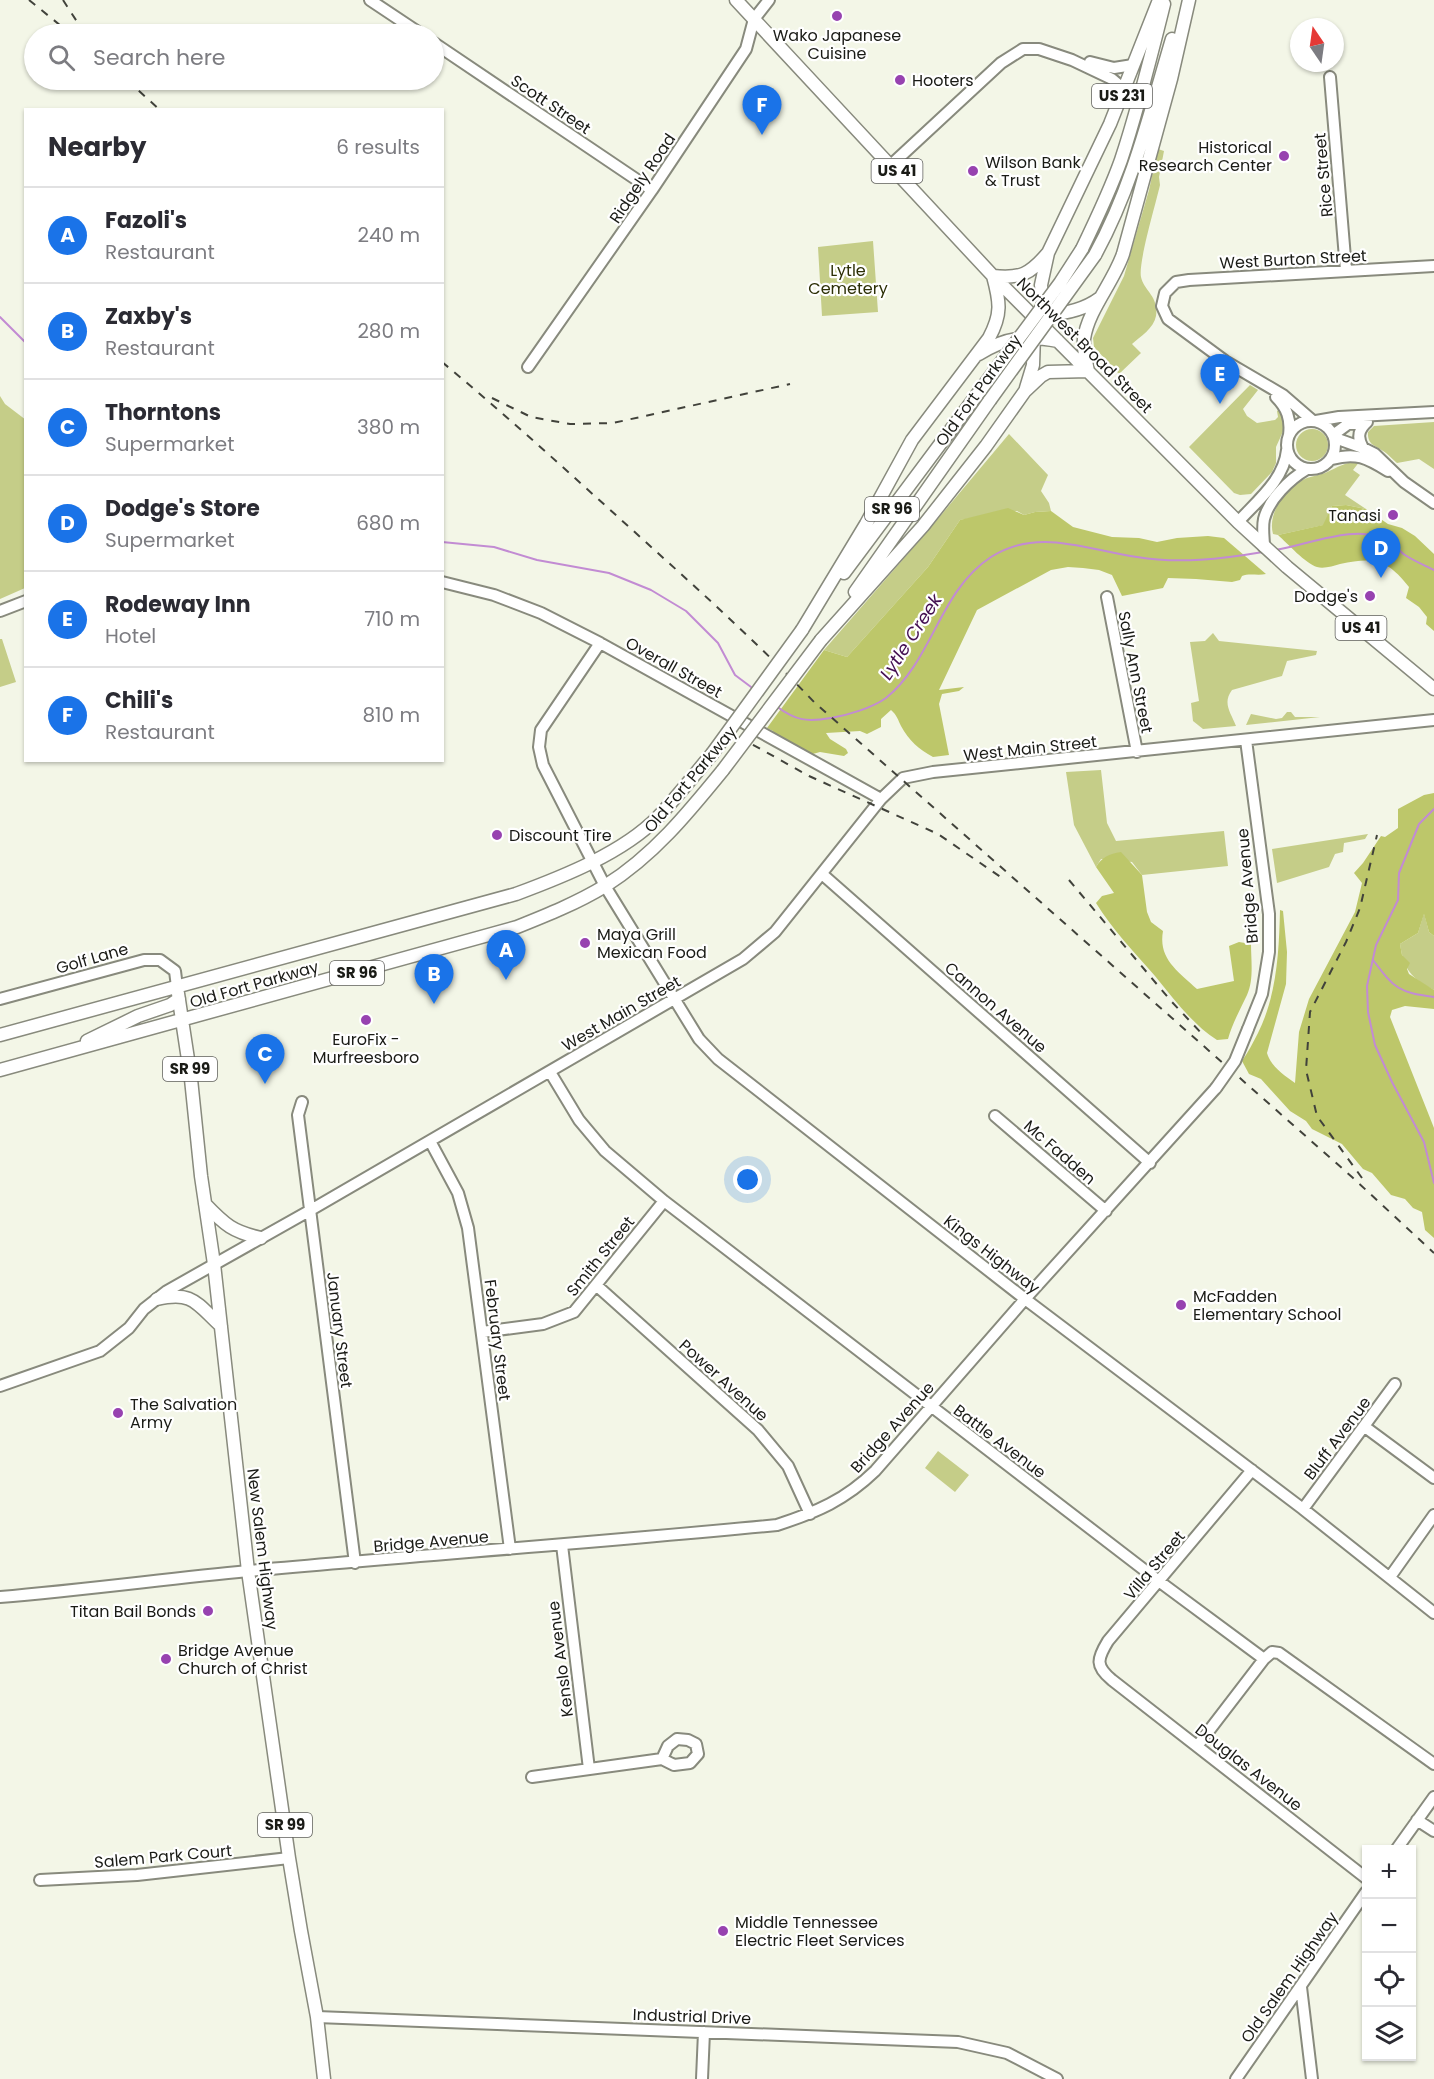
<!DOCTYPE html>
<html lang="en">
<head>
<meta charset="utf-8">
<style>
	:root { --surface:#fff; --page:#f2f2f3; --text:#2b2b33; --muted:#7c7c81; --line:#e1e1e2; --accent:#1a73e8 }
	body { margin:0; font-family:Poppins,sans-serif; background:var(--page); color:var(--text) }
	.controls { position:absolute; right:18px; bottom:18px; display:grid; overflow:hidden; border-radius:0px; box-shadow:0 2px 4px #0004 }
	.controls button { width:54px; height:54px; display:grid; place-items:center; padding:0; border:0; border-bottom:2px solid var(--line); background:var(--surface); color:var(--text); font:30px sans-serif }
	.compass { position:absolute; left:1290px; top:18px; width:54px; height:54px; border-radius:50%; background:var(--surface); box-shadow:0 2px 4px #0004; rotate:347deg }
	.you { position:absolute; left:748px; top:1180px; width:21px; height:21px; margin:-15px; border:4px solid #fff; border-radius:50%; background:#1a73e8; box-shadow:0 0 0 9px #1a73e833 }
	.badge { display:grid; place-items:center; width:39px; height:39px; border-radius:50%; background:var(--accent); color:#fff; font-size:20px; font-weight:700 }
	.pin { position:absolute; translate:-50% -50px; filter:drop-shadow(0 2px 3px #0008) }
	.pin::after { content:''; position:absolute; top:32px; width:21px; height:18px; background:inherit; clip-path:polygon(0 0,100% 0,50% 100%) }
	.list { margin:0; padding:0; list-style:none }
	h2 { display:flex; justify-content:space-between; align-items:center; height:78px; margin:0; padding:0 24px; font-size:26px }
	h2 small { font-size:20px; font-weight:400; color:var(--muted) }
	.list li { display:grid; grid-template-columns:39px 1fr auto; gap:18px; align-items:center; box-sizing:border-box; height:96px; padding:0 24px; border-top:2px solid var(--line) }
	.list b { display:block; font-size:22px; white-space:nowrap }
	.list p { margin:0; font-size:20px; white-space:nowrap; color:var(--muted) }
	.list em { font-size:20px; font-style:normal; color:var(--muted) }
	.icon { flex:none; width:33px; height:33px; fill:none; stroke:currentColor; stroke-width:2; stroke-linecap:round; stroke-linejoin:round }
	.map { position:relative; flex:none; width:1434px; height:2079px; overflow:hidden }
	.search { position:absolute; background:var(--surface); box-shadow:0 2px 4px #0004; left:24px; top:24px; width:420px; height:66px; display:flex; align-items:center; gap:15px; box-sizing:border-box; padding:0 21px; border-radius:33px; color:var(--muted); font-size:22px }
	.panel { position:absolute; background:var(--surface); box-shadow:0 2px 4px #0004; left:24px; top:108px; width:420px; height:654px; border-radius:0px }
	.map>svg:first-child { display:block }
	.green { fill:#c5cd88 }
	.forest { fill:#bdc76a }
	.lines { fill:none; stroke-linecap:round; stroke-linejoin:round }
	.stream { stroke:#c28bd3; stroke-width:2 }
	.minor-casing { stroke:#888a7d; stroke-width:14 }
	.major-casing { stroke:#888a7d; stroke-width:15 }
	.minor { stroke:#fff; stroke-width:10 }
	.major { stroke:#fff; stroke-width:12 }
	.rail { stroke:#41423b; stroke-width:2; stroke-dasharray:8 8; stroke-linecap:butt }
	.minor-bridge-casing { stroke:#888a7d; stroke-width:14; stroke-linecap:butt }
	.major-bridge-casing { stroke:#888a7d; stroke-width:15; stroke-linecap:butt }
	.minor-bridge { stroke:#fff; stroke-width:10 }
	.major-bridge { stroke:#fff; stroke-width:12 }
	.poi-dot { fill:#9742b0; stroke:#fff; stroke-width:2 }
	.labels { text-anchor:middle; stroke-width:4.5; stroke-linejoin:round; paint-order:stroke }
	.shield { fill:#fff; stroke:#5f5f5c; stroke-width:1.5 }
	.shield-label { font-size:15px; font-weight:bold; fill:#1a1b16 }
	.poi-label { font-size:16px; fill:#1a1b16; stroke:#fff; text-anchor:start }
	.street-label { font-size:16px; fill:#1a1b16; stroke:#fff }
	.park-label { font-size:16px; fill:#2c2f06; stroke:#fff }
	.water-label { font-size:18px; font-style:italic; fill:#430f51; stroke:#fff }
</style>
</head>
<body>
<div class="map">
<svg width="1434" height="2079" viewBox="0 0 1434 2079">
	<rect width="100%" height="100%" fill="#f3f6e7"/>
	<path class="green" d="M1158,149l6,2 -5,26 1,8c-4,18 -22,78 -19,92 3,14 18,19 15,39 -2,12 -16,21 -24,28l9,9 -22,21 -25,-27 -1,-9 31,-62 25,-86z
		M873,241l5,71 -56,4 -4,-69z
		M1250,385l8,5 -15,19 4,7 10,7 18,-3 3,-3 -1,-6 4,-3 4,19 -9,20v16l-4,9 -21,22 -11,1 -6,-2 -45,-46z
		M0,396l5,8 21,16 -1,168 -25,11z
		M1434,422v47l-15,-10 -22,4c-4,-3 -7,-7 -11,-10 -9,-7 -19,-7 -18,-21l6,-6z
		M1296 445a16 16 0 1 1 32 0a16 16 0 1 1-32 0Z
		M1009,434l39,41 -7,16 8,12 2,8 -16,1 -11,3 -7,-4 -57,9 -32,47 -81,90 -23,-7 102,-117z
		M1360,461l-7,9 7,5 -15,20 21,14 -20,-4 -14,1 -8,19 -46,10 -5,-1c-6,-22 14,-48 34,-56 6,-2 12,-3 18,-5 14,-6 19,-11 35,-12z
		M1213,633l6,8 98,10 -1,4 -29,6 -5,15 -50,14c-10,13 -1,23 4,36l-33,3 -10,-8 -2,-18 8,-2 -9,-59 15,-1z
		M0,639h2l14,43 -16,5z
		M1287,712h4l4,5h25l-74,8 5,-11 25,5 6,-1z
		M1101,770l6,53 9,18 108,-10 4,35 -86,9 -10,-13 -31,-3 -5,8 -22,-42 -8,-53z
		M1368,834l-3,5 -21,4 -1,9 -8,2 -6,13 -52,16 -5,-34z
		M1424,913l5,19 5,4v54c-23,-12 -30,-20 -34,-46l18,-11z
		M938,1451l31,24 -14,17 -30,-24z"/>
	<path class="forest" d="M1346,505l20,4 22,15 14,4 13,8 19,18v77l-8,-7 1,-7 -8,-10 -13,-9 3,-11c-22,-28 -35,-30 -69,-23 -7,2 -16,5 -23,3 -11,-3 -30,-24 -39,-32l45,-10 9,-19z
		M1008,508l16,7 11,-3 16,-1 22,16 39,10 27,1 18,4 20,-4 31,-2 16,2 42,36c-8,2 -17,-1 -24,2l-2,4 -8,2 -36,-3 -28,-1 -5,10 -41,8 -10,-21 -13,-5 -16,-2 -15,-1 -17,3 -74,40 -38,80 25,-3 -5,4 -17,3 -3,10 10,51 -16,2c-14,-8 -24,-16 -32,-31 -3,-6 -4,-11 -10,-16l-10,9v8l-14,7 -7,-3 -34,2 4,6 16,10 2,4 -4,3 -24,-4 -22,6 -22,-13 -3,-14 -6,-3 57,-78 23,7 81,-90 32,-47z
		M1434,793v143l-5,-4 -5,-18 -6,19 -18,11 2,11 8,8 -3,6 2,5 25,16v19l-29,-3 -13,4 -2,7 44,111v110l-9,-8 -3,-18 -9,-4 -8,-9 -14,-4 -19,-22 -9,-4 -21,-25 -30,-15 -6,-8 -16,-10 -29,-32 -12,-5 -7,-13c6,-9 11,-18 16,-28 19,-38 21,-82 22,-123l3,1 4,41 -1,32 -19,69c4,14 17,22 28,30l4,-51 10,-33 46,-87 7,-29 -8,-10 9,-10 18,-27 4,1 13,-9v-19l26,-14z
		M1121,852l21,23 5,37 4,10 12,9c-5,28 15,40 34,58l37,-8 -5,-35 10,-4 12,2c0,16 3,36 -4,51 -7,15 -15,29 -19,44l-11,1c-25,-16 -43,-41 -62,-64 -21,-24 -42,-46 -59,-73l6,-7 12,-3 -18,-26c6,-10 13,-13 25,-15z"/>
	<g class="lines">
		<path class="stream" d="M0,317l26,26
			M442,542l52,5 43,13 72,13 42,17 35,21 32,32 17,32 20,15
			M1275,550c34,-5 80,-27 113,-10 6,4 11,11 17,15 9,6 19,10 29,15
			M776,706c20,15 31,16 55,12 17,-3 41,-10 55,-20 47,-38 53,-107 105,-141 47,-30 96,-7 146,0 42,7 85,2 126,-5
			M1434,809l-15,15 -20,49 -1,27 -22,45 -9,41 1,26 7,33 17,37 32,60 10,41
			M1373,960c22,29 25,32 61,37"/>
		<g class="minor-casing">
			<path id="minor" d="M370,0l51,34
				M434,43l218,147
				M1090,62l24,6 19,-3
				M1330,77l16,193
				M891,165l110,-102 22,-14h16l33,11 40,19 6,5 4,11
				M528,367l124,-177 94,-141 8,-30 15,-19
				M1276,397c11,11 15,22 13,38
				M1287 445a24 24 0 1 1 48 0a24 24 0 1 1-48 0Z
				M1313,421l-30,-26 -58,-34 -57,-42 -6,-13 3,-13 11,-11 13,-2 245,-14
				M1316,421l23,-4 95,-5
				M1333,435l15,-11 17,-2
				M1335,438l28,10 12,6 29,28 30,21
				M1363,448c-6,-10 -5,-18 4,-26
				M1332,459c24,-7 35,-1 56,12
				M1238,522c19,-21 46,-42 49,-72
				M1264,547c0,-9 -2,-19 0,-28 5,-20 26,-40 43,-50
				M442,582l52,13 47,18 59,30 281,156
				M1107,597l30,155
				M0,611l26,-10
				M600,643l-59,87 -2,17 4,18 62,121 94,153 19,20 307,240 278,210 131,104
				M1246,740l23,174v38l-7,42 -14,35
				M822,874l328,289
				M0,999l144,-39h16l15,11 2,16
				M550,1072l29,48 26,31 59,50 496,381 104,77
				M302,1102l-4,13 57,448
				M995,1116l111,95
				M430,1141l28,52 10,35 42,321
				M596,1285l162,145 30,36 22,48
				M482,1332l61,-8 31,-12 90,-111
				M0,1386l100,-35 29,-23 15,-19 23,-18 142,-80 434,-252 32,-27 106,-133 22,-21 30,-6 501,-52
				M1365,1427l69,51
				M1252,1470l-144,171c-11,18 -13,25 4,39l254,198
				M1303,1509l92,-125
				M562,1545l27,224
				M1390,1577l44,-62
				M0,1597c83,-7 165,-18 248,-26 177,-16 353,-29 529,-46 40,-13 68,-25 98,-54l150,-172 191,-211
				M677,1739l11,1 8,4 2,10 -8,9 -16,2 -12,-6 6,-13z
				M1198,1745l66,-86 8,-7 7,1 155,111
				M532,1777l130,-18
				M1417,1820l17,11
				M1396,1850l38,-53
				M40,1880l97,-5 152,-17
				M1301,1987l11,92
				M317,2017l641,25 49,11 50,26
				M702,2079l2,-47
				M1236,2079l130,-187"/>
		</g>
		<g class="major-casing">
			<path id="major" d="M736,0l257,276 245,246 49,45 147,122
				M1082,249c14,-29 28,-58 39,-89 17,-51 30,-104 43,-156
				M1095,255c37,-67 55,-142 77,-216
				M1044,314l-3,-29 7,-32 62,-129 49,-124
				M1045,315c19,-1 39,-5 55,-17
				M979,354c27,-17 48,-19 79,-13
				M1088,371c-2,-10 -5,-22 -4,-32 4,-29 29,-56 39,-85l48,-175 18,-79
				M1026,388l7,-23 1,-31
				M844,573l138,-185
				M855,592l135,-192
				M802,630l64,-106 46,-84 77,-102c13,-24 11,-36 4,-62 28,3 37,-2 55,-23
				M821,640l102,-114 63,-80 39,-55 16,-15 7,-4 40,-1
				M177,987l14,92 10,97 13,88 34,307 41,287 12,73 16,86 7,62
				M0,1035l516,-141c46,-17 107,-41 142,-77 19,-20 36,-42 54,-63
				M87,1041l51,-25 32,-11 9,-6
				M0,1070l517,-143c30,-12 60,-24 88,-41 48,-30 83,-73 118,-116
				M205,1204c20,21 28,28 56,34
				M157,1299c36,-8 39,4 64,27"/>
		</g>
		<use href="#minor" class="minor"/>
		<use href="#major" class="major"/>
		<path class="rail" d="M29,0l42,34
			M63,0l22,34
			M127,80l33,30
			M442,362c64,53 125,109 186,164 63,57 127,114 186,176l538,475 82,76
			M492,398l39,19 39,7 43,-1 177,-39
			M739,737l70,39 129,58 67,46
			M1069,880l102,121 33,35
			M1362,1178l-45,-62 -11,-46 4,-58 36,-70 14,-34 17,-73"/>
		<g class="minor-bridge-casing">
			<path id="minor-bridge" d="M1216,1088l19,-27 13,-32"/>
		</g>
		<g class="major-bridge-casing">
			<path id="major-bridge" d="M982,388l78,-105 22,-34
				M990,400l105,-145
				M712,754l90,-124
				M723,770l98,-130"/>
		</g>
		<use href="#minor-bridge" class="minor-bridge"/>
		<use href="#major-bridge" class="major-bridge"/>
	</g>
	<g class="poi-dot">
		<circle cx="837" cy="16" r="6"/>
		<circle cx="900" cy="80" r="6"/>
		<circle cx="1284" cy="156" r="6"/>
		<circle cx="973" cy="171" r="6"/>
		<circle cx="1393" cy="515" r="6"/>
		<circle cx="1370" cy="596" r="6"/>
		<circle cx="497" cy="835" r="6"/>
		<circle cx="585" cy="943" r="6"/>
		<circle cx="366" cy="1020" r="6"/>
		<circle cx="1181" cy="1305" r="6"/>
		<circle cx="118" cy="1413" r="6"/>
		<circle cx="208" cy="1611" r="6"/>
		<circle cx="166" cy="1659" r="6"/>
		<circle cx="723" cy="1931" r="6"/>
	</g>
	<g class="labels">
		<g class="shield">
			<rect x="1092" y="84" width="60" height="24" rx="4.5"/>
			<rect x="871.5" y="159" width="51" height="24" rx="4.5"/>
			<rect x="865" y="497" width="54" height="24" rx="4.5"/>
			<rect x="1335.5" y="616" width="51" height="24" rx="4.5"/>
			<rect x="330" y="961" width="54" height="24" rx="4.5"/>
			<rect x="163" y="1057" width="54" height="24" rx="4.5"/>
			<rect x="258" y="1813" width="54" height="24" rx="4.5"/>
		</g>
		<g class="shield-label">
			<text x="1122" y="101">US 231</text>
			<text x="897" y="176">US 41</text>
			<text x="892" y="514">SR 96</text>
			<text x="1361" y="633">US 41</text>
			<text x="357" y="978">SR 96</text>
			<text x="190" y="1074">SR 99</text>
			<text x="285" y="1830">SR 99</text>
		</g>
		<g class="poi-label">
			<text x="837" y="41" text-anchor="middle">Wako Japanese<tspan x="837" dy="18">Cuisine</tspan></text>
			<text x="912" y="86">Hooters</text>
			<text x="1272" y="153" text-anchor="end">Historical<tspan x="1272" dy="18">Research Center</tspan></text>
			<text x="985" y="168">Wilson Bank<tspan x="985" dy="18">&amp; Trust</tspan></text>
			<text x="1381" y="521" text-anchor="end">Tanasi</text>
			<text x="1358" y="602" text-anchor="end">Dodge's</text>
			<text x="509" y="841">Discount Tire</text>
			<text x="597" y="940">Maya Grill<tspan x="597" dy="18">Mexican Food</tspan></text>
			<text x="366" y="1045" text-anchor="middle">EuroFix -<tspan x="366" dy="18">Murfreesboro</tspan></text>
			<text x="1193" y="1302">McFadden<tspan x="1193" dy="18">Elementary School</tspan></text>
			<text x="130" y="1410">The Salvation<tspan x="130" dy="18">Army</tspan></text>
			<text x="196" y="1617" text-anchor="end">Titan Bail Bonds</text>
			<text x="178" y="1656">Bridge Avenue<tspan x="178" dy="18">Church of Christ</tspan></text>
			<text x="735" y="1928">Middle Tennessee<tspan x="735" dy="18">Electric Fleet Services</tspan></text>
		</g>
		<g class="street-label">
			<text transform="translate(551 104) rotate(34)" y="6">Scott Street</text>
			<text transform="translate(1323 175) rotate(-95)" y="6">Rice Street</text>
			<text transform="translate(642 178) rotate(-56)" y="6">Ridgely Road</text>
			<text transform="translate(1293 259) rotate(-3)" y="6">West Burton Street</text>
			<text transform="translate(1085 345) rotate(45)" y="6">Northwest Broad Street</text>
			<text transform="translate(978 390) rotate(-54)" y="6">Old Fort Parkway</text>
			<text transform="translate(674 667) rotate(29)" y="6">Overall Street</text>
			<text transform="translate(1136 672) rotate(79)" y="6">Sally Ann Street</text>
			<text transform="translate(1030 748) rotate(-6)" y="6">West Main Street</text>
			<text transform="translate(690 779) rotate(-50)" y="6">Old Fort Parkway</text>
			<text transform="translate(1247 886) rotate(-95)" y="6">Bridge Avenue</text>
			<text transform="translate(92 958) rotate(-16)" y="6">Golf Lane</text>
			<text transform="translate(254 984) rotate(-16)" y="6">Old Fort Parkway</text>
			<text transform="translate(996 1007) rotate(41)" y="6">Cannon Avenue</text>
			<text transform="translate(621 1013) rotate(-30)" y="6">West Main Street</text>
			<text transform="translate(1060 1152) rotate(41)" y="6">Mc Fadden</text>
			<text transform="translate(992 1254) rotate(38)" y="6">Kings Highway</text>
			<text transform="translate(600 1256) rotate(-51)" y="6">Smith Street</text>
			<text transform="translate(340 1330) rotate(83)" y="6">January Street</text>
			<text transform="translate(498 1340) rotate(83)" y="6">February Street</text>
			<text transform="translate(724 1380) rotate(42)" y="6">Power Avenue</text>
			<text transform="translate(892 1427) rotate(-48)" y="6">Bridge Avenue</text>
			<text transform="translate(1337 1438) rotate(-53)" y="6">Bluff Avenue</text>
			<text transform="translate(1000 1441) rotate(37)" y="6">Battle Avenue</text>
			<text transform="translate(431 1541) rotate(-5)" y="6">Bridge Avenue</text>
			<text transform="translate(263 1549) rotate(83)" y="6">New Salem Highway</text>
			<text transform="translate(1154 1565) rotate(-50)" y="6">Villa Street</text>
			<text transform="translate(560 1659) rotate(-97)" y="6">Kenslo Avenue</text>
			<text transform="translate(1249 1767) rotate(38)" y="6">Douglas Avenue</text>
			<text transform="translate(163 1856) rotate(-5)" y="6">Salem Park Court</text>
			<text transform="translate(1289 1977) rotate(-55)" y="6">Old Salem Highway</text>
			<text transform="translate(692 2016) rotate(2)" y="6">Industrial Drive</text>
		</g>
		<g class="park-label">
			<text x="848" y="276">Lytle<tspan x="848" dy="18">Cemetery</tspan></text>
		</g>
		<g class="water-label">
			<text transform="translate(911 637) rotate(-57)" y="6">Lytle Creek</text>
		</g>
	</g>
</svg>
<div class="controls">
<button>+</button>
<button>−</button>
<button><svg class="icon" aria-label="locate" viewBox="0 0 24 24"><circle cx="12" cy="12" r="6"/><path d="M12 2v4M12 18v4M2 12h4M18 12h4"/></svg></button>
<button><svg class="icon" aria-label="layers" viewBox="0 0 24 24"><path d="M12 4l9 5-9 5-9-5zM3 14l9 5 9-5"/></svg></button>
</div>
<svg class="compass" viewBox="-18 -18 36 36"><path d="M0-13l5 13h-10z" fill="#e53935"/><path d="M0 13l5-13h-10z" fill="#7c7c81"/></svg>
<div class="you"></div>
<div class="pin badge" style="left:506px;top:980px">A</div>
<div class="pin badge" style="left:434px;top:1004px">B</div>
<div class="pin badge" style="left:265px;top:1084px">C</div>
<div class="pin badge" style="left:1381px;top:578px">D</div>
<div class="pin badge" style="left:1220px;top:404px">E</div>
<div class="pin badge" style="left:762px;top:135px">F</div>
<div class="search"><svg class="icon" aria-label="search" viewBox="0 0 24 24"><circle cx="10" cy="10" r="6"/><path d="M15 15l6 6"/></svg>Search here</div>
<section class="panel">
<h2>Nearby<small>6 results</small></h2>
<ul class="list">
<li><span class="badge">A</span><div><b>Fazoli's</b><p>Restaurant</p></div><em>240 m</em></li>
<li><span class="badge">B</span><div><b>Zaxby's</b><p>Restaurant</p></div><em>280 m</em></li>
<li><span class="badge">C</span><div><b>Thorntons</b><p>Supermarket</p></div><em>380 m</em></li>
<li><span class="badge">D</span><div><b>Dodge's Store</b><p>Supermarket</p></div><em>680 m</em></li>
<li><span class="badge">E</span><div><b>Rodeway Inn</b><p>Hotel</p></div><em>710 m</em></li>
<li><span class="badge">F</span><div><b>Chili's</b><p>Restaurant</p></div><em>810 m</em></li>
</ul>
</section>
</div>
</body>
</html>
